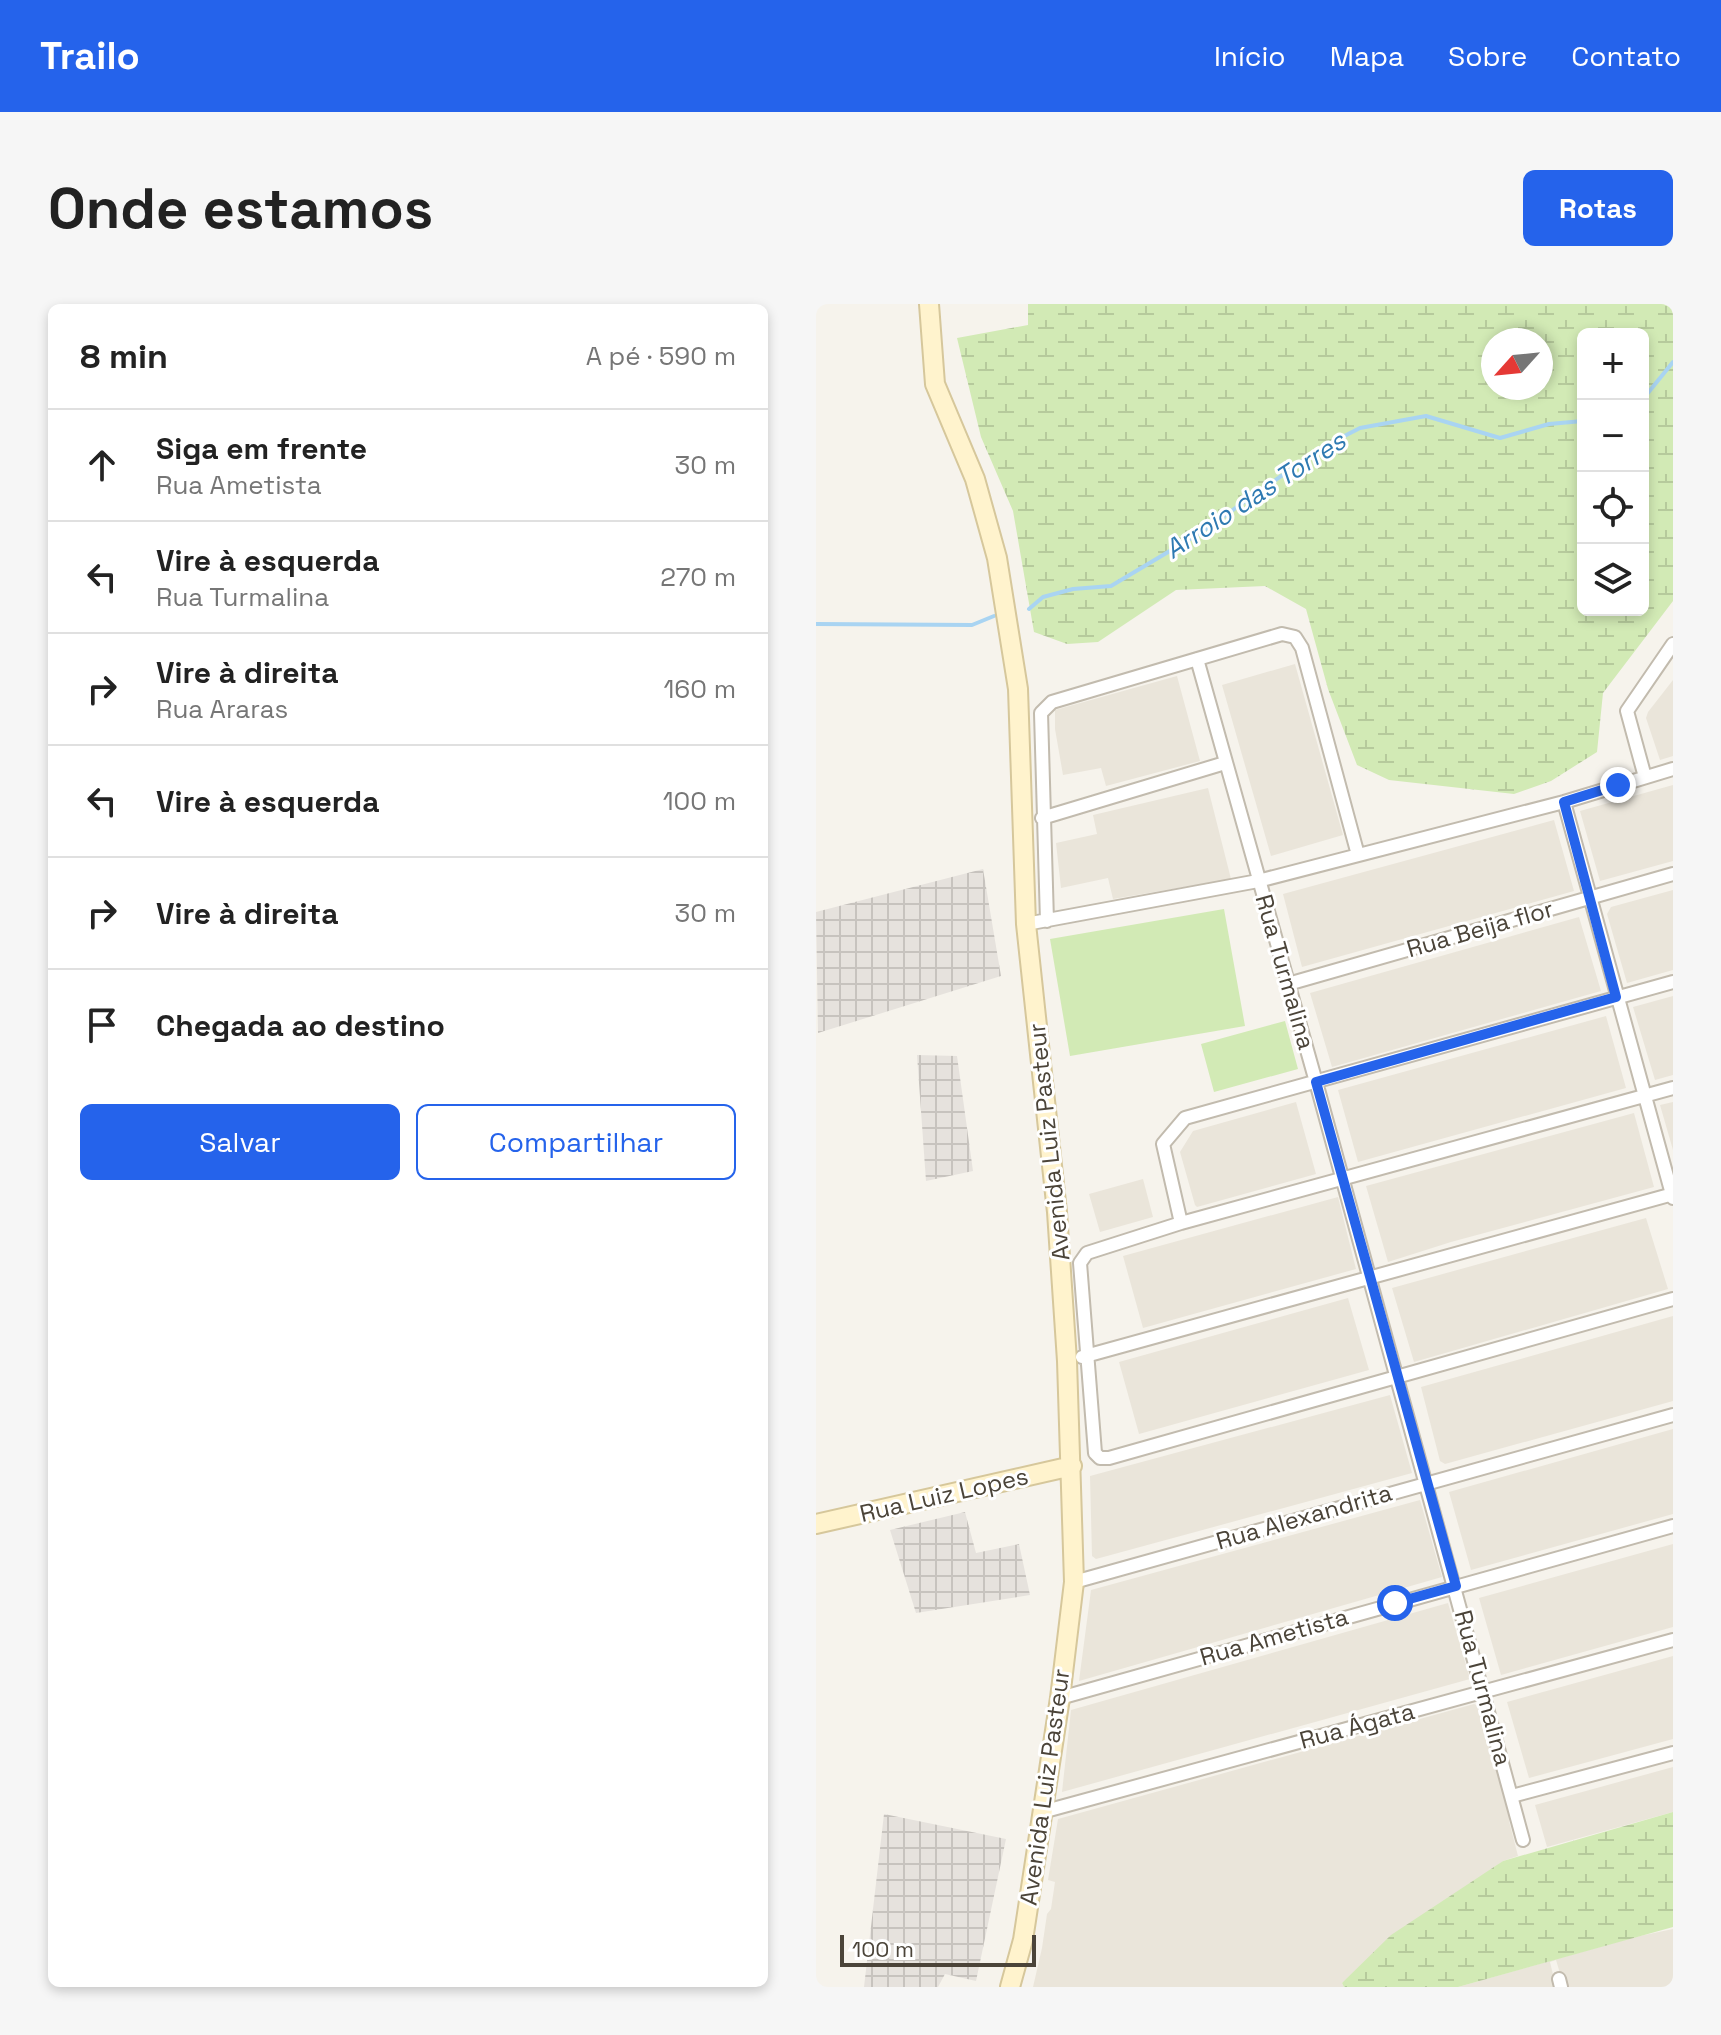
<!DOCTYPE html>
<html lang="pt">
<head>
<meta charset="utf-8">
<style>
	:root { --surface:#fff; --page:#f6f6f6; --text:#222; --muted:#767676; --line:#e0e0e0; --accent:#2563eb }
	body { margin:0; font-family:"Space Grotesk",sans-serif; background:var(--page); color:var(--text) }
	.controls { position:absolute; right:24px; top:24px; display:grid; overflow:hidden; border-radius:12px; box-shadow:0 4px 12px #0003 }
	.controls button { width:72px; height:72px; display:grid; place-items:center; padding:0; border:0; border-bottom:2px solid var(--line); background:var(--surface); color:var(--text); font:40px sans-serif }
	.compass { position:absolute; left:665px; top:24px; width:72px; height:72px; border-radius:50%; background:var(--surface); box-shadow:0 4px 12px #0003; rotate:243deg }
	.scale { position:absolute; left:24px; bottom:20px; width:196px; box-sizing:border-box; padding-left:8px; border:4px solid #4b4439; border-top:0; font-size:22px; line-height:28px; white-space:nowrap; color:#4b4439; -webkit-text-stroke:6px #fff; paint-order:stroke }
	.stop { position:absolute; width:24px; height:24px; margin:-18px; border:6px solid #2563eb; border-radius:50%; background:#fff }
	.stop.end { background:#2563eb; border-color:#fff; box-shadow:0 2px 8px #0008 }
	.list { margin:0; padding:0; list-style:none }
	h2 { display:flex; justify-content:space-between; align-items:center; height:104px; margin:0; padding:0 32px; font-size:34px }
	h2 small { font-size:26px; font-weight:400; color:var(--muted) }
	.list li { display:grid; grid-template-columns:52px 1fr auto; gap:24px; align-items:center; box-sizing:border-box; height:112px; padding:0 32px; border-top:2px solid var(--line) }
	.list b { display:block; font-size:30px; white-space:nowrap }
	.list p { margin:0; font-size:26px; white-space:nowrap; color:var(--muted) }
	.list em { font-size:26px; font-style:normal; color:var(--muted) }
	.actions { display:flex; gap:16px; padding:24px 32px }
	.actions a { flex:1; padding:18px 0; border:2px solid var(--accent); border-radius:12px; text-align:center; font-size:28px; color:var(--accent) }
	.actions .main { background:var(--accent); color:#fff }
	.icon { flex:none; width:44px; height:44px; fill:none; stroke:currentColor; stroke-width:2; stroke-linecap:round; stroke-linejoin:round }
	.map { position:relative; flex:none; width:857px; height:1683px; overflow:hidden; border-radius:12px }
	header { display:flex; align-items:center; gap:48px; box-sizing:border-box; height:112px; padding:0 40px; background:var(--accent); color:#fff }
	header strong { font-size:38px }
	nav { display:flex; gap:44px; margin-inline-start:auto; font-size:28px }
	.intro { display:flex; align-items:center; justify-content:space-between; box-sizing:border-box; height:192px; padding:0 48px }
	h1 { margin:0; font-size:56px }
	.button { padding:20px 36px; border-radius:12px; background:var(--accent); color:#fff; font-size:28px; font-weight:700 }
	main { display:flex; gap:48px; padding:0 48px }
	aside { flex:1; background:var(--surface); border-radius:12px; box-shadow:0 4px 12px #0003 }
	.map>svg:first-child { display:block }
	.residential { fill:#eae5da }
	.industrial { fill:url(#industrial-grid) }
	.wetland { fill:url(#wetland-marsh); fill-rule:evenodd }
	.pitch { fill:#d2eab5 }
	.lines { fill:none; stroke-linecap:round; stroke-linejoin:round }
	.stream { stroke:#a9d4f2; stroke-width:4 }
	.street-casing { stroke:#c2bbae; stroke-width:16 }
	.secondary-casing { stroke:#d6c79b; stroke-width:22 }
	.street { stroke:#fff; stroke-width:12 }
	.secondary { stroke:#fff3cd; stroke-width:18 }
	.route { stroke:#2563eb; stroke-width:10 }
	.labels { text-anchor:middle; stroke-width:6; stroke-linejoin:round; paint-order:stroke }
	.street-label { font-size:24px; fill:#4b4439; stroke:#fff }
	.water-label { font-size:26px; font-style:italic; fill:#2e7ab2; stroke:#fff }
</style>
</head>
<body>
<header>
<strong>Trailo</strong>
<nav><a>Início</a><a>Mapa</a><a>Sobre</a><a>Contato</a></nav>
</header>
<div class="intro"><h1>Onde estamos</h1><a class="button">Rotas</a></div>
<main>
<aside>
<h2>8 min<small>A pé · 590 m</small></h2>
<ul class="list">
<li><svg class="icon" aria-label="ahead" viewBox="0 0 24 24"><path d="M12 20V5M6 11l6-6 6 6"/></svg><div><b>Siga em frente</b><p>Rua Ametista</p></div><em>30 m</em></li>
<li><svg class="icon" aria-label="left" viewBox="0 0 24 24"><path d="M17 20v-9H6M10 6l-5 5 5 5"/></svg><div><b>Vire à esquerda</b><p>Rua Turmalina</p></div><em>270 m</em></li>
<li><svg class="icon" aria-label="right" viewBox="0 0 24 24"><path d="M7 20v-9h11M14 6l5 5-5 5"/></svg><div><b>Vire à direita</b><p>Rua Araras</p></div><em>160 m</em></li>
<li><svg class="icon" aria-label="left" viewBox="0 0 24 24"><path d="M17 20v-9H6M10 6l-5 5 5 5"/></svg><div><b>Vire à esquerda</b></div><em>100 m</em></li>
<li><svg class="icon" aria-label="right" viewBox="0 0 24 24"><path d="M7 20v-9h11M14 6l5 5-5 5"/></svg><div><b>Vire à direita</b></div><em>30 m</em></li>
<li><svg class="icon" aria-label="arrive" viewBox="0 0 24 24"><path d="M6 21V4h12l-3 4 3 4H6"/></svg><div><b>Chegada ao destino</b></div></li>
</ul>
<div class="actions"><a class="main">Salvar</a><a>Compartilhar</a></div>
</aside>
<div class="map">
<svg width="857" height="1683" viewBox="0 0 857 1683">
	<defs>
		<pattern id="industrial-grid" width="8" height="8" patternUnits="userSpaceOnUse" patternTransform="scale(2)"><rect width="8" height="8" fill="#e6e2dd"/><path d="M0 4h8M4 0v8" fill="none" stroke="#c7c3be"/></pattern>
		<pattern id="wetland-marsh" width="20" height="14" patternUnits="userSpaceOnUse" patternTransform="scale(2)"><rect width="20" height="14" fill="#d2eab5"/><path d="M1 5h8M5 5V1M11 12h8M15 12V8" fill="none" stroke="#b6ca9c"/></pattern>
	</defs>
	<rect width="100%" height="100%" fill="#f6f3ec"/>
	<path class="residential" d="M479,360l48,171 -72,21 -49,-171z
		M361,372l23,85 -94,25 -5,-18 -38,7 -8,-46v-19z
		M857,376v76l-13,4 -14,-42 2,-6z
		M857,481v76l-73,20 -20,-70z
		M392,484l23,91 -118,20 -5,-21 -47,10 -5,-45 41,-9 -4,-19z
		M738,516l20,71 -272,76 -19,-73z
		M857,586v80l-46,13 -20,-69 4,-7z
		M763,613l22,74 -269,76 -22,-74z
		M857,692v79l-18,5 -22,-73z
		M790,712l20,72 -268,74 -20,-72z
		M480,798l20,72 -119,33 -2,-2 -15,-53 13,-21z
		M857,798v48l-13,-45z
		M818,809l20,74 -203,55 -63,20 -22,-76z
		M327,875l10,38 -53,15 -11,-38z
		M522,893l18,72 -213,59 -20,-72z
		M830,914l22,71 -254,73 -22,-74z
		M532,994l21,72 -230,64 -20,-72z
		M857,1012v85l-228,63 -5,-3 -19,-74z
		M574,1091l22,78 -316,86 -4,-3 -2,-80z
		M857,1125v85l-202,56 -22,-78z
		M604,1196l22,77 -363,104 12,-91z
		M857,1240v83l-172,48 -22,-77z
		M632,1299l22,76 -408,113 9,-82z
		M857,1352v83l-144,39 -22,-76z
		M658,1400l9,4 28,105 -2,8 9,35 -15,5 -161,122 2,4h-311l9,-39 5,-34 4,-5 4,-27 -7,-2 10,-61z
		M857,1463v45l-126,35 -12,-42z
		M857,1625v58h-109l-8,-27 -6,2 6,25h-98l177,-50z"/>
	<path class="industrial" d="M167,565l18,107 -183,57 -2,-121z
		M101,751l40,1 16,115 -47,10z
		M149,1208l11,41 43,-9 11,51 -114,18 -26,-83z
		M68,1510l122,25 -30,142 -31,-7 -7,13h-74z"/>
	<path class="wetland" d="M212,0h645v297l-70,92 -6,59 -46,29 -37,13 -125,-14 -32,-15 -29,-76 -22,-80 -41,-23 -89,4 -78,52 -31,2 -33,-12 -21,-121 -32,-74 -24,-99 71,-13zM827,30v276h-60v-276zM677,36h48v48h-48z
		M857,1508v115l-215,60h-114l-2,-4 49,-48 112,-74z"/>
	<path class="pitch" d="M408,605l21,117 -175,30 -20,-117z
		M469,717l13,48 -84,23 -13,-48z"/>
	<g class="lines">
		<path class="stream" d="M827,95l30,-37
			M213,305l14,-12 30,-8 38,-3 89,-53 121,-85 39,-20 66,-12 74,22 49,-14 34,-3
			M0,320l156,1 22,-9"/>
		<g class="street-casing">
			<path id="street" d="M381,355l119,423 207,758
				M829,473l-18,-66 46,-67
				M748,498l109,396
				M226,514l183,-55
				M231,617l-6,-208 11,-11 230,-68 13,3 7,11 56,207
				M210,620l232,-43 306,-79 109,-33
				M472,680l385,-110
				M857,784l-492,135 -94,30 -7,10 15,190 5,5h9l564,-159
				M365,919l-18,-79 22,-26 488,-136
				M266,1053l591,-163
				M258,1278l599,-167
				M244,1394l613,-172
				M696,1492l161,-43
				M226,1508l631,-172
				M743,1675l2,8"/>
		</g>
		<g class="secondary-casing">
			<path id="secondary" d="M113,0l6,80 40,95 22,79 21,131 8,235 31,288 10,149 7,221 -14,116 -37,242 -13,47
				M0,1220l256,-58"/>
		</g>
		<use href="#street" class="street"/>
		<use href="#secondary" class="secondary"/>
	</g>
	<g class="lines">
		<path class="route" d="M579,1299l61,-17 -140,-504 300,-85 -52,-195 54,-17"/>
	</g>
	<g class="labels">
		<g class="street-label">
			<text transform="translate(664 625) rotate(-16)" y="8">Rua Beija flor</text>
			<text transform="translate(469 668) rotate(74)" y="8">Rua Turmalina</text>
			<text transform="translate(233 838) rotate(-96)" y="8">Avenida Luiz Pasteur</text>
			<text transform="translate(128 1191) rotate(-13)" y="8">Rua Luiz Lopes</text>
			<text transform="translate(488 1213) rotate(-16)" y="8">Rua Alexandrita</text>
			<text transform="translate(458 1333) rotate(-16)" y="8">Rua Ametista</text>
			<text transform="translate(667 1384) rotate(75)" y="8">Rua Turmalina</text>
			<text transform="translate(541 1422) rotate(-15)" y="8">Rua Ágata</text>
			<text transform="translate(229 1483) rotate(-82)" y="8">Avenida Luiz Pasteur</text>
		</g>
		<g class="water-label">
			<text transform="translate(439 191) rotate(-33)" y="9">Arroio das Torres</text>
		</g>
	</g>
</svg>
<div class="controls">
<button>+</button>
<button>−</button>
<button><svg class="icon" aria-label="locate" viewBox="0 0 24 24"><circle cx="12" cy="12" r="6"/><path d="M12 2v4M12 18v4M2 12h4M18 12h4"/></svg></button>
<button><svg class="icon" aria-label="layers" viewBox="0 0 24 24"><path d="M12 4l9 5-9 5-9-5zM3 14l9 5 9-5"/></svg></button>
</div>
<svg class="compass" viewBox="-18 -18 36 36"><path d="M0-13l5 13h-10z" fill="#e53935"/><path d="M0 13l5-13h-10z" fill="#767676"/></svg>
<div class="scale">100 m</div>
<div class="stop" style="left:579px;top:1299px"></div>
<div class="stop end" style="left:802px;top:481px"></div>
</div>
</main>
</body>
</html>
